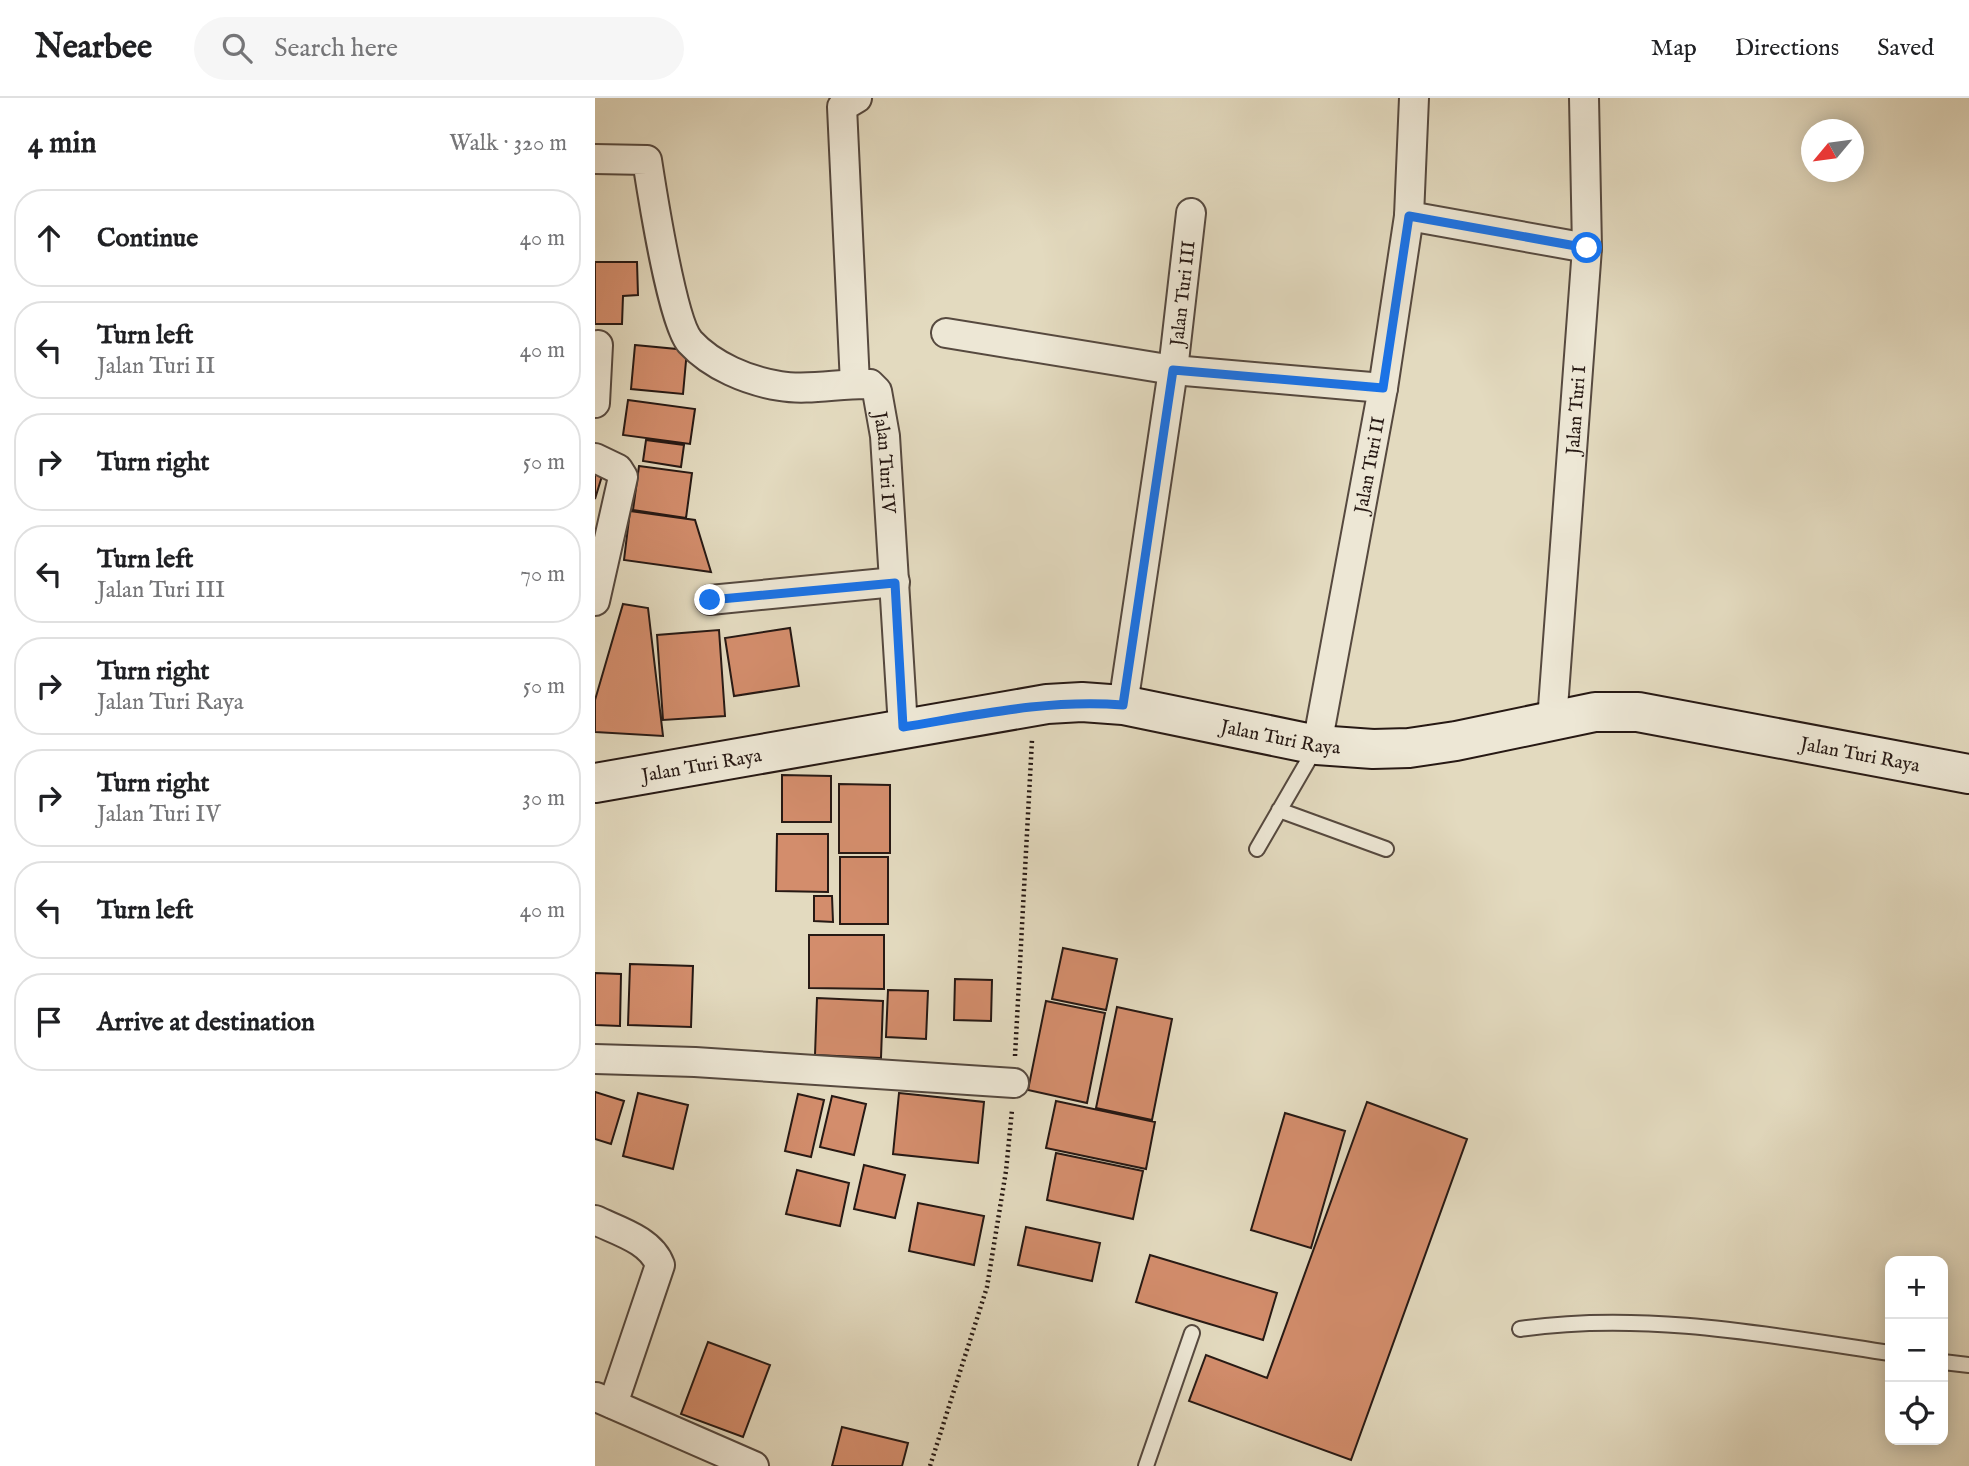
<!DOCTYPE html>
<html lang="en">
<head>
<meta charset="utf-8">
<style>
	:root { --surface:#fff; --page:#f6f6f6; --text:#202124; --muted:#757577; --line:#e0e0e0 }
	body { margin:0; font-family:"IM FELL English",serif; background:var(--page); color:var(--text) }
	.controls { position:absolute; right:21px; bottom:21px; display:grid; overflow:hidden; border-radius:14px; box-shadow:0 4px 18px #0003 }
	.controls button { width:63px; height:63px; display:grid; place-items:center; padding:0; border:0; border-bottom:2px solid var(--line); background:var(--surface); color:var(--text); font:35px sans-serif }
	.compass { position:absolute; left:1206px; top:21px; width:63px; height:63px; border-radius:50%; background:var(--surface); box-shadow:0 4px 18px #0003; rotate:241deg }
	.stop { position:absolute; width:21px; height:21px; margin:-16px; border:5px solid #1a73e8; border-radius:50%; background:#fff }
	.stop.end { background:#1a73e8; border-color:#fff; box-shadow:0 2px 7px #0008 }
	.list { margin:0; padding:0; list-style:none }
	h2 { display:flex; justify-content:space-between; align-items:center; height:91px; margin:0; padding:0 28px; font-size:30px }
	h2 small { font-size:23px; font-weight:400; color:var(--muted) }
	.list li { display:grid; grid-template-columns:46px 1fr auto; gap:21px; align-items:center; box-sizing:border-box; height:98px; margin:0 14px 14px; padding:0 14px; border:2px solid var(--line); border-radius:28px }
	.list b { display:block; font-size:26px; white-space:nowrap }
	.list p { margin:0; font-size:23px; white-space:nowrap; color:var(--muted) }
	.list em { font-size:23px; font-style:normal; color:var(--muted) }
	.icon { flex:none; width:38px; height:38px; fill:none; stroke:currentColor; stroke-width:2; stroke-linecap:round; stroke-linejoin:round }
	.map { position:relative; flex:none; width:1374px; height:1368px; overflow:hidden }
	header { display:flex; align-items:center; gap:42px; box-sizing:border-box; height:98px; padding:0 35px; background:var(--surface); border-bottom:2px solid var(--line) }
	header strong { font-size:33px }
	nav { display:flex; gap:38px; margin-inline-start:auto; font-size:24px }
	.search { width:490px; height:63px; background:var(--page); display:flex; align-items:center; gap:18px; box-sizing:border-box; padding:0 24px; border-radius:38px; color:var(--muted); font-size:26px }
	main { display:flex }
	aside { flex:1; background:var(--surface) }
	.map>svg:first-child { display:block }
	.building { fill:#d38d6c; stroke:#271914; stroke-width:2 }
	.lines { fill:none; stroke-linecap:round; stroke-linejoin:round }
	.lane-casing { stroke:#56493f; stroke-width:18 }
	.street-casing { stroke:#56493f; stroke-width:32 }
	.secondary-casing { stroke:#271914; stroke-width:42 }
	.path { stroke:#271914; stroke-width:4.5; stroke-dasharray:2 3.5; stroke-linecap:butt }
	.lane { stroke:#ede7d5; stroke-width:14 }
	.street { stroke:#ede7d5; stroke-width:28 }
	.secondary { stroke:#ede7d5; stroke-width:38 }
	.route { stroke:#1a73e8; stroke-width:9 }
	.labels { text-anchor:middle; stroke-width:5; stroke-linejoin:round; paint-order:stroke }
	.street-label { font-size:19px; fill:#271914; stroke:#ede7d5 }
</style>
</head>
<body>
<header>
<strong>Nearbee</strong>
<div class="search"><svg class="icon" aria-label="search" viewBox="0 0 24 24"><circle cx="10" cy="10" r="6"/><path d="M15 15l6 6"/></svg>Search here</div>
<nav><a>Map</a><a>Directions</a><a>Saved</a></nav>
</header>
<main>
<aside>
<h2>4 min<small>Walk · 320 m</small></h2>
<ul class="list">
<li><svg class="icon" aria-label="ahead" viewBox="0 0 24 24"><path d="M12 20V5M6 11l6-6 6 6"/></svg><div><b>Continue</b></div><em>40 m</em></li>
<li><svg class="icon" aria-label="left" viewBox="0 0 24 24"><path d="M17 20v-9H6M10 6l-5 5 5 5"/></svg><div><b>Turn left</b><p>Jalan Turi II</p></div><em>40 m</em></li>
<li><svg class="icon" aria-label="right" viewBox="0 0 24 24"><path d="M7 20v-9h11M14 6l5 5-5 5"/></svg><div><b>Turn right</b></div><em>50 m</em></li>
<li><svg class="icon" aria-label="left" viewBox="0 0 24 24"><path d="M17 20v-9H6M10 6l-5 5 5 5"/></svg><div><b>Turn left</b><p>Jalan Turi III</p></div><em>70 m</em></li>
<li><svg class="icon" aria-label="right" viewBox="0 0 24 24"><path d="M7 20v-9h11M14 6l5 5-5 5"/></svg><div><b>Turn right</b><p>Jalan Turi Raya</p></div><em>50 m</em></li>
<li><svg class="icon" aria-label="right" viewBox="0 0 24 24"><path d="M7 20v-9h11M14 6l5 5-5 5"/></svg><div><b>Turn right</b><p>Jalan Turi IV</p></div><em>30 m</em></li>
<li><svg class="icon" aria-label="left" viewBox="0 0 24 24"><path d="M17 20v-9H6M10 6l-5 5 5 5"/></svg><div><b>Turn left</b></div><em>40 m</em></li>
<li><svg class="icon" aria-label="arrive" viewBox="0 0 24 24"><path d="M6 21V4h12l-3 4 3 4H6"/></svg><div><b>Arrive at destination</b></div></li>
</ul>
</aside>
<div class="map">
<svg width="1374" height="1368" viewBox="0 0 1374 1368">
	<rect width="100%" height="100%" fill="#e3dabf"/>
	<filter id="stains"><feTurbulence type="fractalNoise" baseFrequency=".00286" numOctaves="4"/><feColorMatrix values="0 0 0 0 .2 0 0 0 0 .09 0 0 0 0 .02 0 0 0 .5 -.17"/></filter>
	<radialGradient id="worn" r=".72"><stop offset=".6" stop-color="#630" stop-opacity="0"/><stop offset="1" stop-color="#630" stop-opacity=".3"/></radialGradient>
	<path class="building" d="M0,164h42l1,33 -15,1 -1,28h-27z
		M40,247l52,5 -4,44 -52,-5z
		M33,302l67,9 -5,35 -67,-9z
		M51,342l38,5 -3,22 -38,-6z
		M44,368l53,7 -6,45 -53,-8z
		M0,376l7,2 -7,23z
		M35,413l65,9 16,52 -87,-12z
		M28,506l25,4 15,128 -68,-4v-32z
		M195,530l9,58 -65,10 -9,-58z
		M124,532l6,86 -62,4 -6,-85z
		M187,677l49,1v46h-49z
		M244,686l51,1v68h-51z
		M182,736h51v58l-52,-1z
		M245,759h48v67h-48z
		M219,798h18l1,26 -19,-1z
		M214,837h75v54l-75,-1z
		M468,850l54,11 -11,51 -54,-11z
		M35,866l63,2 -2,61 -63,-2z
		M0,875l26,1 -1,52 -25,-1z
		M360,881l37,1 -1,41 -37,-1z
		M293,892l40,1 -2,48 -40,-2z
		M222,900l66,3 -2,57 -66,-3z
		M451,903l59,12 -18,90 -59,-13z
		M522,909l55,12 -20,101 -56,-12z
		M0,994l29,9 -13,43 -16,-5z
		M43,995l50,12 -15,64 -50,-13z
		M304,995l85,9 -6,61 -85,-9z
		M203,996l26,6 -13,57 -26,-6z
		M237,998l34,8 -12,51 -34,-8z
		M461,1003l99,21 -9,47 -100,-21z
		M772,1004l100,37 -116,321 -162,-59 17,-46 61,23z
		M690,1015l60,18 -34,117 -60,-18z
		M461,1055l87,18 -10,48 -86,-19z
		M269,1067l41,10 -10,43 -41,-9z
		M202,1072l52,13 -9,43 -54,-12z
		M323,1105l66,13 -10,49 -65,-14z
		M431,1129l74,16 -8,38 -74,-16z
		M555,1157l127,38 -14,47 -127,-38z
		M113,1244l62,23 -27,72 -62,-23z
		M247,1329l66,16 -6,23h-70z"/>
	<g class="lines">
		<g class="lane-casing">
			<path id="lane" d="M684,712l107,39
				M662,751l59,-102
				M925,1231c122,-18 250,6 370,24
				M1348,1264l26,3
				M551,1368l46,-133"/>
		</g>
		<g class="street-casing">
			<g id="street">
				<path id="s1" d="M0,61l52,1c5,32 25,162 43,182 22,24 58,39 90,44 28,5 61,-3 90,-2l7,7 8,45 18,291"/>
				<path d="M814,118l178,32"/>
				<path d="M351,235l227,37 210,18"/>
				<path d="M260,286l-13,-277 15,-9"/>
				<path d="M0,305l3,-58"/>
				<path d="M0,360l23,11 5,8 -28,124"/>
				<path d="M115,502l185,-18"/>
				<path id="s2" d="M528,607l50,-335 18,-157"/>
				<path id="s3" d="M957,623l35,-473 -3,-150"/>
				<path id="s4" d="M722,647l66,-357 26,-172 5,-118"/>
				<path d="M0,961l100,3 319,21"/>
				<path d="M0,1122c23,11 56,20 65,45l-47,139"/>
				<path d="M1,1299l158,69"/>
			</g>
		</g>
		<g class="secondary-casing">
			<g id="secondary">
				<path id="s5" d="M0,685l452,-79 35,-2 41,3 194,40 56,4 36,-1 47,-7 139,-29h43l331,62"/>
			</g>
		</g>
		<path class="path" d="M420,958l17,-316
			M335,1368l57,-179 19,-116 6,-61"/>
		<use href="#lane" class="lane"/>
		<use href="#street" class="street"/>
		<use href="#secondary" class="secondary"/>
	</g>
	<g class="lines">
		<path class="route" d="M115,502l185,-17 8,144c74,-12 145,-28 220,-22l50,-335 210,18 26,-172 178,32"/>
	</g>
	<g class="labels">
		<g class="street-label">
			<text dy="7" stroke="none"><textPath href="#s2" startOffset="416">Jalan Turi III</textPath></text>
			<text dy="7" stroke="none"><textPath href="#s3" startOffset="312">Jalan Turi I</textPath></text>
			<text dy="7" stroke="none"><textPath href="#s1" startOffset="514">Jalan Turi IV</textPath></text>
			<text dy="7" stroke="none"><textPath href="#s4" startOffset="285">Jalan Turi II</textPath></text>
			<text dy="7" stroke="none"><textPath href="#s5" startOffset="696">Jalan Turi Raya</textPath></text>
			<text dy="7" stroke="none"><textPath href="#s5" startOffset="1284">Jalan Turi Raya</textPath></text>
			<text dy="7" stroke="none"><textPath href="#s5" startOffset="108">Jalan Turi Raya</textPath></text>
		</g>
	</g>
	<rect width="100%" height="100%" filter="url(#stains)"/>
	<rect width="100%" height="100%" fill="url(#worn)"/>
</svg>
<div class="controls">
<button>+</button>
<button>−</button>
<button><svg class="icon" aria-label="locate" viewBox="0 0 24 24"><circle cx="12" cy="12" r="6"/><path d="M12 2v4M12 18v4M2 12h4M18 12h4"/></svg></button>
</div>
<svg class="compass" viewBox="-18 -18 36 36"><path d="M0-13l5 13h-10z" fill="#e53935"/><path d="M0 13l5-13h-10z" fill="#757577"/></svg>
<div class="stop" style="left:992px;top:150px"></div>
<div class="stop end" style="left:115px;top:502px"></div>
</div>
</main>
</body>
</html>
